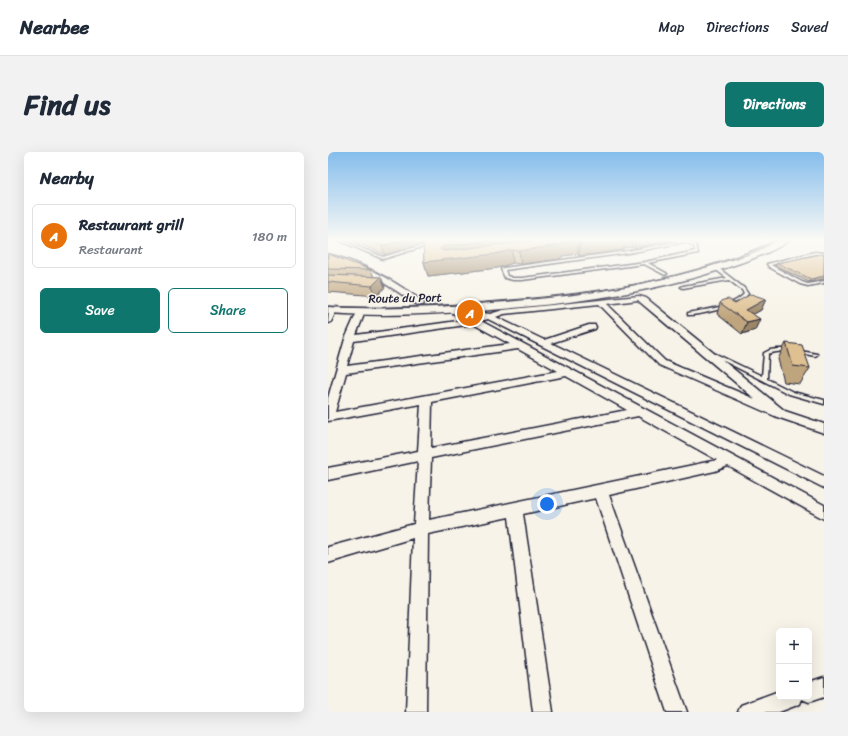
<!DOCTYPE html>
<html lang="en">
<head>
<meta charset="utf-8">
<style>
	:root { --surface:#fff; --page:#f2f2f3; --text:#1f2937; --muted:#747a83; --line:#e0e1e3; --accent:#0f766e }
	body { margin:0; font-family:Sriracha,sans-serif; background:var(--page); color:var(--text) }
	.controls { position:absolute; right:12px; bottom:12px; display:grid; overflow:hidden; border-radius:6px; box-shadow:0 4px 16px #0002 }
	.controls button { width:36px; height:36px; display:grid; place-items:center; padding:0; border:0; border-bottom:1px solid var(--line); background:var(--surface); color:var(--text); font:20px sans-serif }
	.you { position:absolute; left:219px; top:352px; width:14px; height:14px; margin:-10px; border:3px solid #fff; border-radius:50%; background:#1a73e8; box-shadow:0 0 0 6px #1a73e833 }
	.badge { display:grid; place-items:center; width:26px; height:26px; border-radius:50%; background:var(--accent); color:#fff; font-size:13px; font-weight:700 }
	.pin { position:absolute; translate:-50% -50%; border:2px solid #fff; box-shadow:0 1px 4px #0006 }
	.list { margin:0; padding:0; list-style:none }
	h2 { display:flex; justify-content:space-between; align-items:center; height:52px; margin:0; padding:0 16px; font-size:17px }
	h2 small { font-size:13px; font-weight:400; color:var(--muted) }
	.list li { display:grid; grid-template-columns:26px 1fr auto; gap:12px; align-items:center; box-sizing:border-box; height:64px; margin:0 8px 8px; padding:0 8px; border:1px solid var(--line); border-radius:6px }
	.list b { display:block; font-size:15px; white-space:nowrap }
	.list p { margin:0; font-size:13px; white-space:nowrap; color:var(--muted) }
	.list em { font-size:13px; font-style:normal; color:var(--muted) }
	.actions { display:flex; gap:8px; padding:12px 16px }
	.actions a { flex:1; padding:9px 0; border:1px solid var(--accent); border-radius:6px; text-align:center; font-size:14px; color:var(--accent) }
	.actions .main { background:var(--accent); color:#fff }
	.map { position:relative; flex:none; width:496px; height:560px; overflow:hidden; border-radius:6px }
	header { display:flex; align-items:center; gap:24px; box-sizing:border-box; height:56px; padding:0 20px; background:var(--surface); border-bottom:1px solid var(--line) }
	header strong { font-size:19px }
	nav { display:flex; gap:22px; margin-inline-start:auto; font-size:14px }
	.intro { display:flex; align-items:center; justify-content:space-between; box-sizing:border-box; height:96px; padding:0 24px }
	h1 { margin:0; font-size:28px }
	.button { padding:10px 18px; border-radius:6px; background:var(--accent); color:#fff; font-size:14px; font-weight:700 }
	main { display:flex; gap:24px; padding:0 24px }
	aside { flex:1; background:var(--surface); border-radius:6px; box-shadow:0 4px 16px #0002 }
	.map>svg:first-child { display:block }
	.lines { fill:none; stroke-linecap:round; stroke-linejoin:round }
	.service-casing { stroke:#22223b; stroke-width:3 }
	.minor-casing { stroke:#22223b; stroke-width:3 }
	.secondary-casing { stroke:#22223b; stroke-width:3 }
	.service { fill:#f7f3e8; fill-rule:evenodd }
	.minor { fill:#f7f3e8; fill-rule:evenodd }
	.secondary { fill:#f7f3e8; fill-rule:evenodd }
	.tram { stroke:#22223b; stroke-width:1 }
	.wall { fill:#bfa57d; stroke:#22223b }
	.shaded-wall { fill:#9b8666; stroke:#22223b }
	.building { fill:#dec091; stroke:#22223b }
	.labels { text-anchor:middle; stroke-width:3; stroke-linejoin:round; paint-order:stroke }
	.far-street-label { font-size:12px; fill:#22223b; stroke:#f7f3e8 }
</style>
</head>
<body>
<header>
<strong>Nearbee</strong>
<nav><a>Map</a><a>Directions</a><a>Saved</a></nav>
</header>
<div class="intro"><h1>Find us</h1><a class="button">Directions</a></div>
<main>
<aside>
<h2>Nearby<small></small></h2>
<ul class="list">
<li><span class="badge" style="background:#e8710a">A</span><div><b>Restaurant grill</b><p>Restaurant</p></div><em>180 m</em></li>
</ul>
<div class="actions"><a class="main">Save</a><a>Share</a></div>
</aside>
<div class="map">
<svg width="496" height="560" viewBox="0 0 496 560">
	<rect width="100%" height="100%" fill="#f7f3e8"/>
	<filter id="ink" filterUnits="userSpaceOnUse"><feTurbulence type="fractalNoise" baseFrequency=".025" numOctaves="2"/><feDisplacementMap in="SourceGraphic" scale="8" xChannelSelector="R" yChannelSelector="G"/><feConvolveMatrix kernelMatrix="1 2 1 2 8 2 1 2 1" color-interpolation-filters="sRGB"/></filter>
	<g filter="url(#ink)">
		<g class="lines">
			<g class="service-casing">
				<path id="service" d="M10,88h3l42,17 46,-14 3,1 -49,15z
					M358,88h5l-2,1 7,4 2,8 -50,10 18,10 1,1 -2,1 -21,-11 -122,16h-9l-8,-2 -4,-9 2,-1 125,-17zM357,90l9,4 1,5 -50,11 -123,16h-9l-6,-2 -2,-6 123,-17z
					M487,100l9,1v2l-9,-1 -44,11 31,17 6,2 16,-3v2l-16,3 -8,-2 -31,-17 -2,-3z
					M387,115h2l27,21 4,6c-1,1 -4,4 -4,5 -10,8 -44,16 -56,16v-2c18,-4 43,-5 56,-19l-2,-4 -13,-10 -46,8 -2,-1 2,-1 44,-8 -12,-9z
					M450,197h12l27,5v1l-2,1c-15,-3 -31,-8 -47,-2l-1,25 26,13 31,8v4l-35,-10 -77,-39v-1h4l46,22 2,-23 6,-3z"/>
			</g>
			<g class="minor-casing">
				<path id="minor" d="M0,102c28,7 54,20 78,36 6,4 13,8 18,13l-1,2h-6c-28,-20 -56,-38 -89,-47z
					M311,144l7,2 139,113 39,13v9l-47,-16 -118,-52 -60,-61 -95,10 -8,3 48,23 45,-15h6l1,2 -1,2 -44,14 273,133v12l-336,-169 -7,2 343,184v14l-96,-53 -13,5 -106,24 78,217h-20l-71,-214 -73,16 30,198h-20l-24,-195 -81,17 -2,178h-20l7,-174 -85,25v-16l86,-23 4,-63 -90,19v-12l90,-17 3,-47 -93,17v-23l17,-59 12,-27 4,-2 4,2 -9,23 109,-15 -16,-9 -1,-2 4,-2 23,11 7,-2 1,-3 7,1 13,-4zM310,148l2,2 115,97 -90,-38 -58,-57zM145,172l37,20 -163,22 7,-25zM190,197l40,22 -223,41 11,-39zM238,224l61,34 -196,38 1,-46zM310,264l79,44 -288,60 2,-62z
					M1,157h6l1,2 -5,11 -3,1z
					M496,525v20l-15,5 -7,-3 -2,5 -21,8h-41l3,-7 38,-14v6h30v-15z"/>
			</g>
			<g class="secondary-casing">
				<path id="secondary" d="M451,88h10c-8,8 -37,19 -49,23 -80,29 -165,40 -249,47 -54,4 -109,7 -163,3v-6c54,3 109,1 163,-4 101,-7 195,-21 288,-63z"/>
			</g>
			<use href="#service" class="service"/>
			<use href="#minor" class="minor"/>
			<use href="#secondary" class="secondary"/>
			<path class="tram" d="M0,154c53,3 105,0 157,-4 80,-6 159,-15 235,-39 19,-6 41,-11 56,-23"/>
		</g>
		<path class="wall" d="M23,88h70l1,4 -37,11z
			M95,88h250l-39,8 -2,-1 -9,1v2l-44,6 -1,-2 -16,2 -2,3 -39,5 -8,-1 -16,5 -69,8 -4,-14z
			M0,102l43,16 3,7h7l4,10 -8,9 -49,-4z
			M496,103v24l-15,3 -33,-16 1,-3z
			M438,147l-5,11 -8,4 2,16 -13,4 -25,-20 3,-11h15z
			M458,191l24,25 -10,16 -16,-2 -6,-23z"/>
		<path class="shaded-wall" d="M77,88h16l1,4 -37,11 -3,-9z
			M172,88h132v7l-9,1v2l-44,6 1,-13 -2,-2v13l-16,2 -2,3 -39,5 -2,-13 -7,-1 1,13 -16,5 -69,8 -4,-14 19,-16z
			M307,88h38l-39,8z
			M496,124v3l-15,3 2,-3z
			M53,125l4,10 -8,9 -5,-10z
			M438,147l-5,11 -18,10 3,-10z
			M432,167l-5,11 -13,4 5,-12z"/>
		<path class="building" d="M38,88h39l-23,6z
			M95,88h77l-57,6 -3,3 4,2 95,-11h64l-23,3 -2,-2 -16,2 -3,2 -40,6 -7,-1 -17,4 -71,8z
			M0,102l43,16 -43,-1z
			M493,102l3,1v21l-13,3 -34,-16z
			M0,123l53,2 -9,9 -44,-4z
			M423,142l15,5 -20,11 14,9 -13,3 -27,-19 3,-3 5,-1 7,4z
			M458,191l16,2 8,23 -17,-2z"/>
	</g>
	<linearGradient id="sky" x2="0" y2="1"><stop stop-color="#85bdec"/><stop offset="0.53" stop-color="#fbfaf5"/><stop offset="1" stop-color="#fbfaf5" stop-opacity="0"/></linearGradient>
	<rect width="496" height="166" fill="url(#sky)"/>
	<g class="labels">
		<g class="far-street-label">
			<text transform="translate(77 146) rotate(-1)" y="4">Route du Port</text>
		</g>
	</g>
</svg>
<div class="controls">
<button>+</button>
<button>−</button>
</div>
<div class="you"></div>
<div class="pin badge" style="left:142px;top:161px;background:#e8710a">A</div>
</div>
</main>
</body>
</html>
